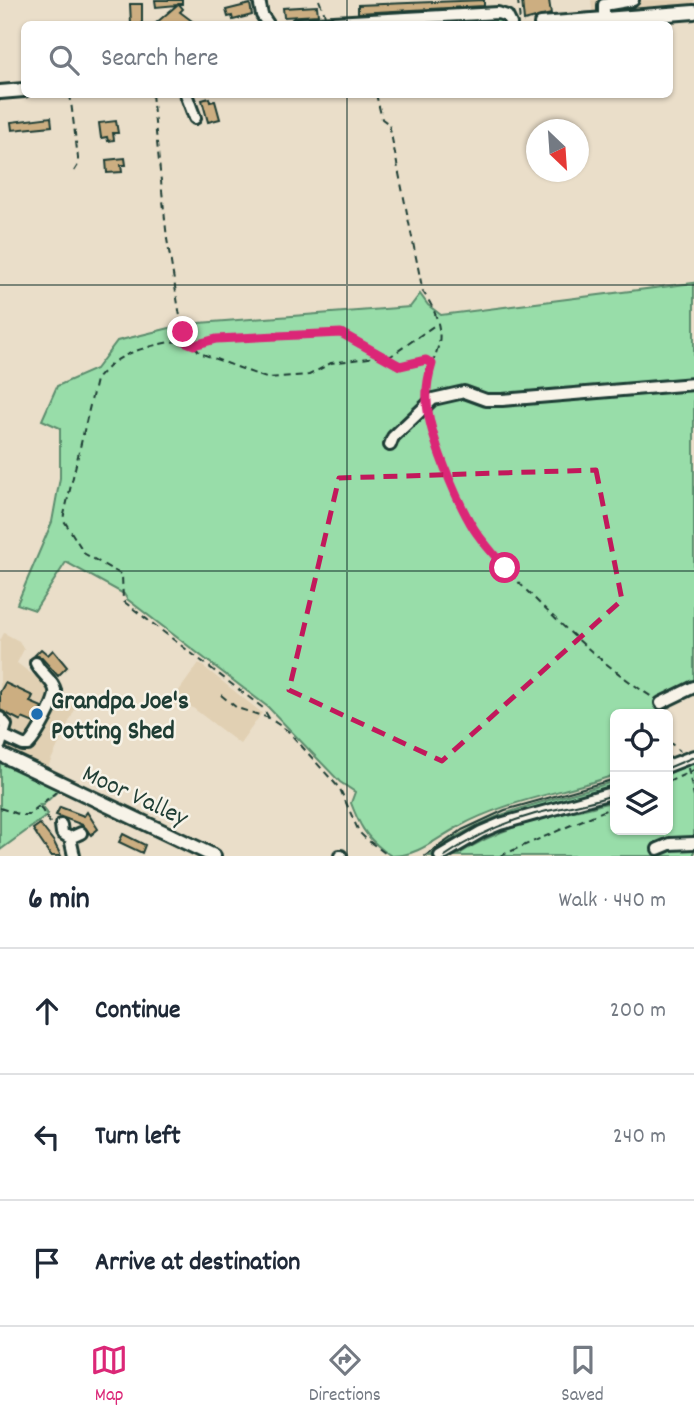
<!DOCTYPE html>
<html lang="en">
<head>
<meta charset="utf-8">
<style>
	:root { --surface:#fff; --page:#f6f6f7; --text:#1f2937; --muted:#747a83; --line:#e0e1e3; --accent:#db2777 }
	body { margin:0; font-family:Dekko,sans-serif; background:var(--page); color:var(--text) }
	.controls { position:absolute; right:21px; bottom:21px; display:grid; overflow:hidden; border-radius:10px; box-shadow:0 2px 5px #0004 }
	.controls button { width:63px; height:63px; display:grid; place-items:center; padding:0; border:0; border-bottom:2px solid var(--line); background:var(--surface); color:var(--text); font:35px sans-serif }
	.compass { position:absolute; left:526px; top:119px; width:63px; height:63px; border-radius:50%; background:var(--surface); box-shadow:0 2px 5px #0004; rotate:155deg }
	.stop { position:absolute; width:21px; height:21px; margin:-16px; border:5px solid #db2777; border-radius:50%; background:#fff }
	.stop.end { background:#db2777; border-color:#fff; box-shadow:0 2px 7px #0008 }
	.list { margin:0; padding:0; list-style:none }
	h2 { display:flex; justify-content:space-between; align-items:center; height:91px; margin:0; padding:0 28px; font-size:30px }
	h2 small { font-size:23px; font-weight:400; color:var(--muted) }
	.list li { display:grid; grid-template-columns:46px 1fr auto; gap:21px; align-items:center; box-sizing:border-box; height:126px; padding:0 28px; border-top:2px solid var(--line) }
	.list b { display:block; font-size:26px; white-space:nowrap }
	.list em { font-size:23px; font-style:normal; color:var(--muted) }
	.icon { flex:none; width:38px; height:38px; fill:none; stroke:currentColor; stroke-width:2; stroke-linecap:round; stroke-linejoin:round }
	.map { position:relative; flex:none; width:694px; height:856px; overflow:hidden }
	.search { position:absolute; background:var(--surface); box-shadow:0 2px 5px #0004; left:21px; right:21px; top:21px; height:77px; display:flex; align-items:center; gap:18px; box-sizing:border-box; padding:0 24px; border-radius:10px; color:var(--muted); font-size:26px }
	.sheet { height:469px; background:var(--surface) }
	nav { display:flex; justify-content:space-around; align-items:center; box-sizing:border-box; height:98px; border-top:2px solid var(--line); background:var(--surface); font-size:19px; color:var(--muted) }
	nav a { display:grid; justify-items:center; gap:4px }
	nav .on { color:var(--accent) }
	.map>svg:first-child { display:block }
	.built { fill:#e1d0b3 }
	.green { fill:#98dda9; stroke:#5c8d6e; stroke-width:2 }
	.building { fill:#ccae81; stroke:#1f3d34; stroke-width:2 }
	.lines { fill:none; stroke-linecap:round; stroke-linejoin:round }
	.minor-casing { stroke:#1f3d34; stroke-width:16 }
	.major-casing { stroke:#1f3d34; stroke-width:18 }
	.path { stroke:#1f3d34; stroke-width:2; stroke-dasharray:7 5; stroke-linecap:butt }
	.minor { stroke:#f7f3e8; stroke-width:10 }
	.major { stroke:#f7f3e8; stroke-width:12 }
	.tram { stroke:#1f3d34; stroke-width:2 }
	.route { stroke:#db2777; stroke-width:9 }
	.marked { fill:none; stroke:#c2185b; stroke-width:5; stroke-dasharray:14 9; stroke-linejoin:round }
	.grid { fill:none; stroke:#1f3d34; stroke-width:2; stroke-opacity:0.55 }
	.poi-dot { fill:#1f6fb2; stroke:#f7f3e8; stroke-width:2.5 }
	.labels { text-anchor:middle; stroke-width:5; stroke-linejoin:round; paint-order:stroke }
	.poi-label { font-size:26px; font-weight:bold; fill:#1f3d34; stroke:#f7f3e8; text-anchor:start }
	.street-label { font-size:26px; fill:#1f3d34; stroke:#f7f3e8 }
</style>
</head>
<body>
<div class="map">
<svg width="694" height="856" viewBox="0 0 694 856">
	<rect width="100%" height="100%" fill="#eadec9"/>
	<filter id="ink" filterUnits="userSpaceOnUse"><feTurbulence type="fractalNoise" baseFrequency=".0143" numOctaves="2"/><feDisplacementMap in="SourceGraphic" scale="14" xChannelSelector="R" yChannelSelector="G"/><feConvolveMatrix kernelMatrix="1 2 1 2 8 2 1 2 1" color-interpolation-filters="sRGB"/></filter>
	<g filter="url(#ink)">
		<path class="built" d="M591,0h103v7l-101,9z
			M4,633l15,8 5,8 -7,14 59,44 -30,64 -46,-23v-107z
			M199,663l63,50 -22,31 -64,-49z"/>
		<path class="green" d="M499,16l6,2 1,6h-141z
			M694,283v405l-32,16 -6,10h-41v61c-53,18 -108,25 -157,52 -21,11 -40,29 -66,29 -3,-1 -6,-4 -9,-6 -18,-14 -24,-26 -32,-47l4,-11 -15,-10 -72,-75 -141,-108 -3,-5 -58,-32 -31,48 -18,-6 35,-82 8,-44v-50l-18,-8 15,-34 39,-17 21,-28 69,-17 224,-17 10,-13 8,11 13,10z
			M0,760l60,29 -17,16h-3l8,10 -48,35z
			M694,762v94h-238c39,-26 82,-38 128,-47 12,-2 21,-8 31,-6v27h53v-56z
			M615,781v6l-34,12 -63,14 -38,15 -44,28h-7c57,-47 119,-53 186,-75z"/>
		<path class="building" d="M155,0h27v4h-3l4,5 -3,3 16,12h-41l22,-19 -21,2z
			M484,0v6l-126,7v-8z
			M522,0h27l2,14 -27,7z
			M130,4h12v20h-11z
			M250,4l2,11 -19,5 -1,-4 -4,1 -2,-7z
			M317,6l1,9 -34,2 -1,-9z
			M209,98l1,4 5,-1 5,18 -12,3 -6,-22z
			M51,117l1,9 -40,4 -1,-8z
			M116,121l2,12h-5l1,7 -6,1 -1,-4 -6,1 -2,-15z
			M125,158l1,7h-5l1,7 -15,1 -1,-13z
			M41,649l7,6 5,-5 14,17 -9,9 -17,-19 -6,-2z
			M5,683l28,13 -3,6 12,5 -8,16 -12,-5 -1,3 -21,-11v-18z
			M60,807l24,9 3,-4 11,17 -7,6 -8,-10 -27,-10z
			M40,824l14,18 7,14h-10l-11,-16 -7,-11z
			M123,834l22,11 -3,8 -23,-11z"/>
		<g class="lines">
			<g class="minor-casing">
				<path id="minor" d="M259,0l3,15 6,9
					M604,20v-15l29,-5
					M297,24l201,-11 9,3 4,8
					M186,94l9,24
					M390,445l3,-8 40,-38 31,-7 22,8h16l192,-16
					M661,703l33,-16
					M0,718l6,7 -6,20
					M4,736l19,9h5c8,-8 29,-44 27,-55 -2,-10 -15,-17 -19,-27
					M668,766l26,-10
					M61,825l1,8 8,5 11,-5
					M70,838l4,18
					M658,849l12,-5 24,-1
					M340,856h1
					M440,856l41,-24 19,-8 115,-32"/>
			</g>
			<g class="major-casing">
				<path id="major" d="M541,24l153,-12
					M0,92l24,-2
					M0,754l214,102"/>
			</g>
			<path class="path" d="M319,0l6,15
				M518,0l2,23
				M70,94l8,64v7l-5,8
				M152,94l15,145 17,101
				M376,94l6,25 7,5 34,168c10,13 19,34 16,51 -4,17 -12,31 -12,49
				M195,345l21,-6 125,-6 41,23
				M388,358l47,-33
				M429,415c10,36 22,78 42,110 15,24 37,46 56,66 39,39 81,78 128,108
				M221,695l16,13 32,10 19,13 52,58 19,43 7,7 23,17
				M269,718l-6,-10 -140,-107 -1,-26 -37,-21 -22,-35 33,-139c8,-9 15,-17 26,-23 12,-7 52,-19 66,-15 6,2 8,6 12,11l66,25 43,-3 22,-12 52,-7 17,10 26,-5 6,3
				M668,741l12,10
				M688,768l6,29
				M668,782l26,-12
				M40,807l12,19
				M0,808l21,7h7l28,-23
				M500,856l115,-50"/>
			<use href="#minor" class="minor"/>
			<use href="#major" class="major"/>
			<path class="tram" d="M668,768l26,-11
				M425,856l37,-26 43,-20 110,-31
				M445,856c27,-19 58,-33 90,-42 27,-7 54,-10 80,-20"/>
		</g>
	</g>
	<g class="lines" filter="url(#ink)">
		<path class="route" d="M183,332l1,9 10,4 22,-6 125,-6 59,33 26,-6 6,4c-4,13 -6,24 -5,37 1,32 30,101 47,128 9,14 21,26 31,39"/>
	</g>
	<path class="marked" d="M596,470l26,130 -180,161 -153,-71 50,-212z"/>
	<path class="grid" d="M347,0v24M347,94v762M0,285h694M0,571h694"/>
	<circle class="poi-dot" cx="37" cy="714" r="7"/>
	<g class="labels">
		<g class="poi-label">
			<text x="51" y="708">Grandpa Joe's<tspan x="51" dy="30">Potting Shed</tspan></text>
		</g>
		<g class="street-label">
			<text transform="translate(136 794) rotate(25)" y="9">Moor Valley</text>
		</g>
	</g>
</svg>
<div class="controls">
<button><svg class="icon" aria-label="locate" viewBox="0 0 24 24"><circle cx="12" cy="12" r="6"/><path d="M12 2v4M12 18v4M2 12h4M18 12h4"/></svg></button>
<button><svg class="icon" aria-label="layers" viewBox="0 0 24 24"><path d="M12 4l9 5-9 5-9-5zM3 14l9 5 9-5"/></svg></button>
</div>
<svg class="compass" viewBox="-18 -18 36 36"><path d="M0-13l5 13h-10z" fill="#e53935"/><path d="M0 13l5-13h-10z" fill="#747a83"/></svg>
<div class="stop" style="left:505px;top:568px"></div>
<div class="stop end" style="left:183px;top:332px"></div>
<div class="search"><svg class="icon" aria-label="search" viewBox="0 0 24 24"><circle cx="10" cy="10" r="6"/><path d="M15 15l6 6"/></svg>Search here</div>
</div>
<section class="sheet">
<h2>6 min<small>Walk · 440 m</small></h2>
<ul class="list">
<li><svg class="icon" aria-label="ahead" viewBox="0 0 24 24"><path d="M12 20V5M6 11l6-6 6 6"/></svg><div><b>Continue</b></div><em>200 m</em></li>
<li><svg class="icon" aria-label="left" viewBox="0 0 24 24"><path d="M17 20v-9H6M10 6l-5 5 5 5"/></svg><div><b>Turn left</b></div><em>240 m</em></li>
<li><svg class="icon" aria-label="arrive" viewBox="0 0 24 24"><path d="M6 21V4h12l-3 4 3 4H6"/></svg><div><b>Arrive at destination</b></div></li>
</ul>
</section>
<nav>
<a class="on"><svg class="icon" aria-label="map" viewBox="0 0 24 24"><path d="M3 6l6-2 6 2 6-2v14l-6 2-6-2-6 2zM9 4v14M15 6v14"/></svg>Map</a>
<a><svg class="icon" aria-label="directions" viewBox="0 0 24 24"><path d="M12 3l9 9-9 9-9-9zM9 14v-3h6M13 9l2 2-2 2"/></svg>Directions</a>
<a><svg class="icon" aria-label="saved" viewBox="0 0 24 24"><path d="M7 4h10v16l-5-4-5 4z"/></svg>Saved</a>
</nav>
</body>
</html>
